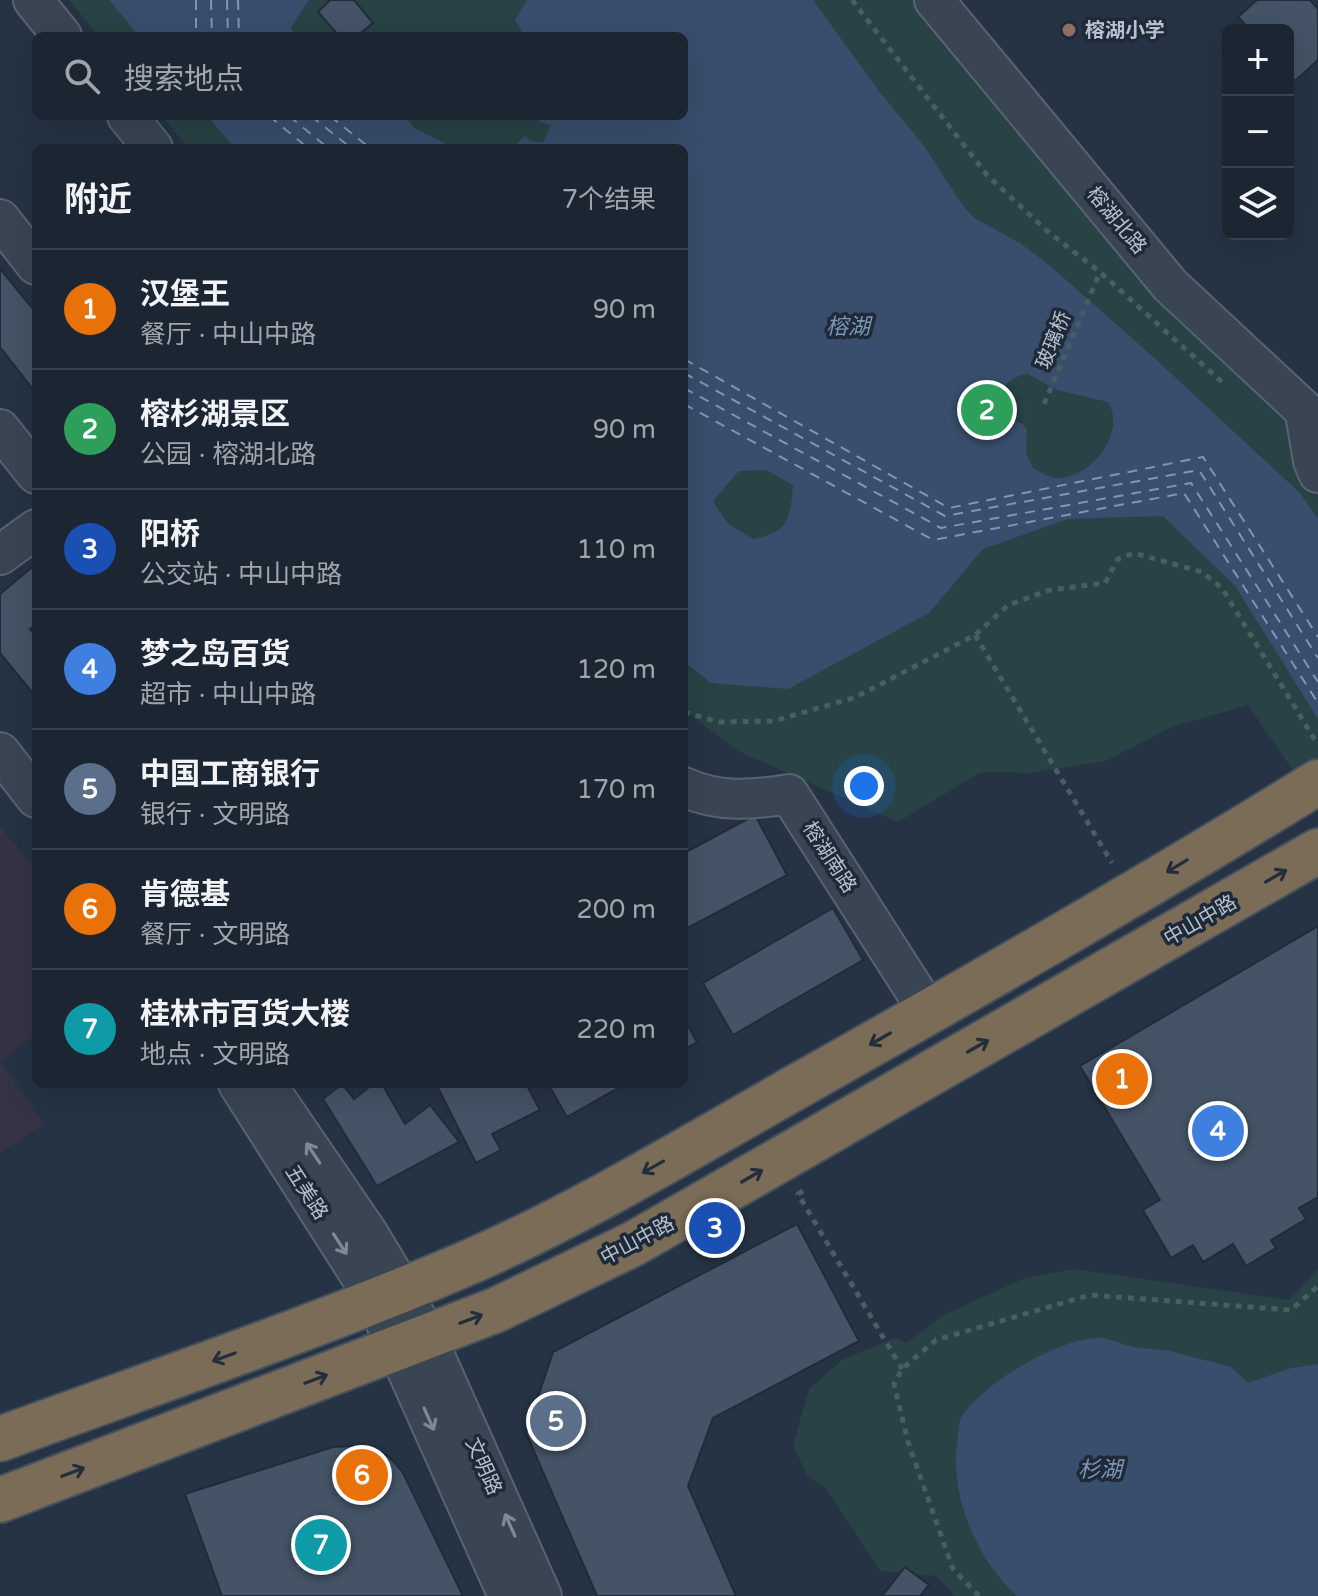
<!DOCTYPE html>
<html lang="zh">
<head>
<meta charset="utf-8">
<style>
	:root { --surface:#1c2633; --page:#29323f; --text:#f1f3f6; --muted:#a0a5ac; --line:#3a434e; --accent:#8cb9fd }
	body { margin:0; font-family:"Varela Round","Noto Sans SC",sans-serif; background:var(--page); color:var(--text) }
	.controls { position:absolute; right:24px; top:24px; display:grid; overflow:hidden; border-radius:12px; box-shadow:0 8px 32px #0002 }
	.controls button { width:72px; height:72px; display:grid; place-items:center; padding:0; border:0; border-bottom:2px solid var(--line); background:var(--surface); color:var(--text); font:40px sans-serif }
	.you { position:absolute; left:864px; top:786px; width:28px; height:28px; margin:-20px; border:6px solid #fff; border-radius:50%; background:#1a73e8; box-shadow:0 0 0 12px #1a73e833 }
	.badge { display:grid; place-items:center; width:52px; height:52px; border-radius:50%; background:var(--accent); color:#fff; font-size:26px; font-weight:700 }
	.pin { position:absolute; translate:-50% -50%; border:4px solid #fff; box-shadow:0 2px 8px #0006 }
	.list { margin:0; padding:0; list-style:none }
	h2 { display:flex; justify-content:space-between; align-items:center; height:104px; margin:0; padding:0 32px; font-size:34px }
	h2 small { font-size:26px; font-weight:400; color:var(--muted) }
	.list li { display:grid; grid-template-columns:52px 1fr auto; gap:24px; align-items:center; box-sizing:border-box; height:120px; padding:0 32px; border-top:2px solid var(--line) }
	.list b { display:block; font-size:30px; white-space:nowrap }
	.list p { margin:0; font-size:26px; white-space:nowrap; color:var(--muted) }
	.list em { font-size:26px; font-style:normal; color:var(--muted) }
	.icon { flex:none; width:44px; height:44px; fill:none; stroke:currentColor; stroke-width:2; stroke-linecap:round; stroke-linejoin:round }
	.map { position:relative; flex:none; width:1318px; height:1596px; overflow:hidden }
	.search { position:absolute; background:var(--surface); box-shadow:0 8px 32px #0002; left:32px; top:32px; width:656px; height:88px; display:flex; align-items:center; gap:20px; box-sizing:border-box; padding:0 28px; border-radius:12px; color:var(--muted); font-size:30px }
	.panel { position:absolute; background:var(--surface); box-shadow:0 8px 32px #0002; left:32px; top:144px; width:656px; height:944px; border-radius:12px }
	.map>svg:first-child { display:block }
	.medical { fill:#353344 }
	.green { fill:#284245 }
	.water { fill:#384e6c; fill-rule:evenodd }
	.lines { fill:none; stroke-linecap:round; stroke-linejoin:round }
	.ferry { stroke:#7d96b6; stroke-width:2; stroke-dasharray:10 8; stroke-linecap:butt }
	.building { fill:#445366; stroke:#212c3b; stroke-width:2 }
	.minor-casing { stroke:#586371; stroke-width:42 }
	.highway-casing { stroke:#45505e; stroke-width:48 }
	.path { stroke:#465f61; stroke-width:5; stroke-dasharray:6 6; stroke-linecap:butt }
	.minor { stroke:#3a4553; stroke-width:38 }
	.highway { stroke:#7a6c57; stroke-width:44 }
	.oneway { stroke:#242d3a }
	.oneway2 { stroke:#7f8996 }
	.education-dot { fill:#8d6e63; stroke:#1f2a39; stroke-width:3 }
	.labels { text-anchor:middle; stroke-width:7; stroke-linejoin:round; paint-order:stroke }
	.poi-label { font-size:20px; font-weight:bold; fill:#b7c0cd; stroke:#1f2a39; text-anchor:start }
	.street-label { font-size:20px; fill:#b7c0cd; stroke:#1f2a39 }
	.water-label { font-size:22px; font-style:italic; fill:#7d96b6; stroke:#1f2a39 }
</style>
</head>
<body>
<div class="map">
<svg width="1318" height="1596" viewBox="0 0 1318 1596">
	<rect width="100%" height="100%" fill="#253344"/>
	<path class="medical" d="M0,827l36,42v166l-36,26 44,63 -44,29z"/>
	<path class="green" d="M69,0h854l395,436v371l-70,-102 -76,22 -66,34 -78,12 -47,-1 -83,50 -160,-71 -54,-41v-562h-496l-26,-32h522v-80h-586z
		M1074,1269l215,31 29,-31v327h-363l-19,-20 -56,-5 -53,-81 -20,-15 -14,-30 16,-56 34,-30 52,-21 11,5 41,-30 78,-35z"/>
	<path class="water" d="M109,0h200l-18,27 4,9h-156z
		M527,0h286l65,90 46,56 39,60 11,12 46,25 28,21 102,90 150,139 18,26v200l-83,-133 -72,-70 -95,3 -85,30 -54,64 -141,76 -77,-6 -27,-21v-514h-169v-3l10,-9 6,5 12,2 8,-17 -12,-5v-5h145v-80h-160l-9,-16zM1028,374l29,16 51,12c19,31 -17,77 -51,76 -9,-1 -17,-6 -24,-10l-7,-15 1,-23 -4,-6 -18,-7 -9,-7c1,-21 12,-33 32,-36zM766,470l27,15c-3,34 -4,47 -40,54l-26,-16 -14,-22 26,-30z
		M207,116h198l9,12 40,20h-219z
		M1101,1337l32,10 37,4 61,16 17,16 43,-15 27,-4v232h-301c-42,-38 -69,-104 -59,-160 1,-8 1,-18 6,-23 24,-30 66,-55 101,-68 11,-5 24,-6 36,-8z"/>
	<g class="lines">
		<path class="ferry" d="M196,0v36
			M211,0l1,36
			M227,0l1,36
			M238,0l1,36
			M269,116l39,32
			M289,116l39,32
			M311,116l40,32
			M330,116l40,32
			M684,359l265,149 254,-51 115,180
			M684,373l261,143 254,-46 119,188
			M684,388l257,140 250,-45 127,199
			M684,404l249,136 251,-47 134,210"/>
	</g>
	<path class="building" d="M330,0h24l19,23 -16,13h-18l-21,-24z
		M1257,0h53l8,9v51l-23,21 -7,-8v-43h-38l-12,-13z
		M0,269l33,40h3v84l-36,-46z
		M36,564v61l-6,4 6,7v61l-36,-44v-59z
		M755,815l32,60 -103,55v-77z
		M833,908l30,52 -130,75 -30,-52z
		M1318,926v271l-19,11 7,11 -35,21 5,8 -30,18 -13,-22 -30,18 -10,-17 -22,13 -28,-48 17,-10 -80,-134z
		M684,1019l13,23 -13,8z
		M342,1084l12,15 19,-15h9l23,40 25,-19 29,37 -82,44 -54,-87z
		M436,1084h90l14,26 -48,24 9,16 -25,13z
		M548,1084h77l-58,33z
		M797,1224l62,117 -146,77 -25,68 48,110h-139l-71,-163 27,-81z
		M352,1446l20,3 16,7 14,15 61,125h-241l-37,-102 148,-47z
		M905,1567l24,18 -9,11h-38z"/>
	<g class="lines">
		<g class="minor-casing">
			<path id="minor" d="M33,0l29,36
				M934,0l236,285 148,138
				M127,116l26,32
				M0,219l36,46
				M1305,413l8,48 5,12
				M0,429l36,45
				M0,555l36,-26
				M0,752l36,46
				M684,787c34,16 69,13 105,7l139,217
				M238,1084l137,215 133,297
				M266,1084l102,149 33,55 25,48 116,260"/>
		</g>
		<g class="highway-casing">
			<path id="highway" d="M0,1439c158,-58 318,-112 472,-178 118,-52 228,-120 340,-183 170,-96 340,-193 506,-296
				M0,1500l496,-190 137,-66 685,-393"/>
		</g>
		<path class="path" d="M852,0l135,175 60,56 53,41 122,110
			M1044,404l56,-132
			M975,635l137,228
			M684,712l35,10 55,-1 82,-24 119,-62 33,-30 42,-15 55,-7 13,-24 16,-6 68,19 20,16 96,157
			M803,1191l-5,3 104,175
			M979,1596l-26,-27 -45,-127 -14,-58 8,-15 34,-29 154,-45 201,15 27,-24"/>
		<use href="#minor" class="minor"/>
		<use href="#highway" class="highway"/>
	</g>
	<defs><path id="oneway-shaft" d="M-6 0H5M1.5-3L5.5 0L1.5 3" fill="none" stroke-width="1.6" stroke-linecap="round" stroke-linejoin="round" transform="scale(2)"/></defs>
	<g class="oneway">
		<use href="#oneway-shaft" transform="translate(1177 866) rotate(149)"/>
		<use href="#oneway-shaft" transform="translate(1276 876) rotate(-30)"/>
		<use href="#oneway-shaft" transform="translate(880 1039) rotate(150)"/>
		<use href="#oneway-shaft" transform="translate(978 1046) rotate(-30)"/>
		<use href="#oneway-shaft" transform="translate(653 1167) rotate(151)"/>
		<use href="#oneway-shaft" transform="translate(752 1176) rotate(-30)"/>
		<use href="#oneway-shaft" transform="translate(471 1319) rotate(-21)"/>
		<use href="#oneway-shaft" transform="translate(224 1357) rotate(160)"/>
		<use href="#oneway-shaft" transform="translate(316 1379) rotate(-21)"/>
		<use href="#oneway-shaft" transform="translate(73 1472) rotate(-21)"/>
	</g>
	<g class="oneway2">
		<use href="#oneway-shaft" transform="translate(313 1153) rotate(-124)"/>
		<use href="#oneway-shaft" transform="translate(340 1244) rotate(57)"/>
		<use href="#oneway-shaft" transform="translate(429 1419) rotate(66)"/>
		<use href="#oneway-shaft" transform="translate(510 1525) rotate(-114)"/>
	</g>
	<circle class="education-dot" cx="1069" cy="30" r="8"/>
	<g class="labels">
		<g class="poi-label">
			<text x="1085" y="37">榕湖小学</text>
		</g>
		<g class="street-label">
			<text transform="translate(1117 220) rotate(50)" y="7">榕湖北路</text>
			<text transform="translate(1053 340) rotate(-68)" y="7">玻璃桥</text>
			<text transform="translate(830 857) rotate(57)" y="7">榕湖南路</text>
			<text transform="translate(1200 920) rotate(-30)" y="7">中山中路</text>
			<text transform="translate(307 1192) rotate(57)" y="7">五美路</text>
			<text transform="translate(637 1240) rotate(-28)" y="7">中山中路</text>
			<text transform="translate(484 1466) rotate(66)" y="7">文明路</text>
		</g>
		<g class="water-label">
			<text x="848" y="334">榕湖</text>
			<text x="1100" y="1477">杉湖</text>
		</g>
	</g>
</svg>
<div class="controls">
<button>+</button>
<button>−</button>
<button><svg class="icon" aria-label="layers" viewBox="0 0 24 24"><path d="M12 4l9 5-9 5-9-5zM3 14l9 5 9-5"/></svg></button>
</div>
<div class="you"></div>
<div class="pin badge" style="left:1122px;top:1079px;background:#e8710a">1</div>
<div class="pin badge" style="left:987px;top:410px;background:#2e9e5b">2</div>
<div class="pin badge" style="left:715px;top:1228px;background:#1a4fb4">3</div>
<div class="pin badge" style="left:1218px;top:1131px;background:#3f7fe0">4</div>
<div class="pin badge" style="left:556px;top:1421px;background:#5c6f8a">5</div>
<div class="pin badge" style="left:362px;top:1475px;background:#e8710a">6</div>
<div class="pin badge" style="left:321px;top:1545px;background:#0f9aa8">7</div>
<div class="search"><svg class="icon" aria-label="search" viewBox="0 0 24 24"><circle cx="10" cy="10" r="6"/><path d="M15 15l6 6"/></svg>搜索地点</div>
<section class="panel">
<h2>附近<small>7个结果</small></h2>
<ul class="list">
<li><span class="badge" style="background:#e8710a">1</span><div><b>汉堡王</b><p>餐厅 · 中山中路</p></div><em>90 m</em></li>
<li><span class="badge" style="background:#2e9e5b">2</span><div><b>榕杉湖景区</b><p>公园 · 榕湖北路</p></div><em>90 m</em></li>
<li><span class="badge" style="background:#1a4fb4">3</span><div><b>阳桥</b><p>公交站 · 中山中路</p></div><em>110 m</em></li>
<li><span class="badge" style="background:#3f7fe0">4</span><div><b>梦之岛百货</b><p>超市 · 中山中路</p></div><em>120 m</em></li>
<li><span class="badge" style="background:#5c6f8a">5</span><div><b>中国工商银行</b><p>银行 · 文明路</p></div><em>170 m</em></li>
<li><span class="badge" style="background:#e8710a">6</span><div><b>肯德基</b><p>餐厅 · 文明路</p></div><em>200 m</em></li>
<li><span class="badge" style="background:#0f9aa8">7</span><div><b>桂林市百货大楼</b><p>地点 · 文明路</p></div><em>220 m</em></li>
</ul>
</section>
</div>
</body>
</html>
